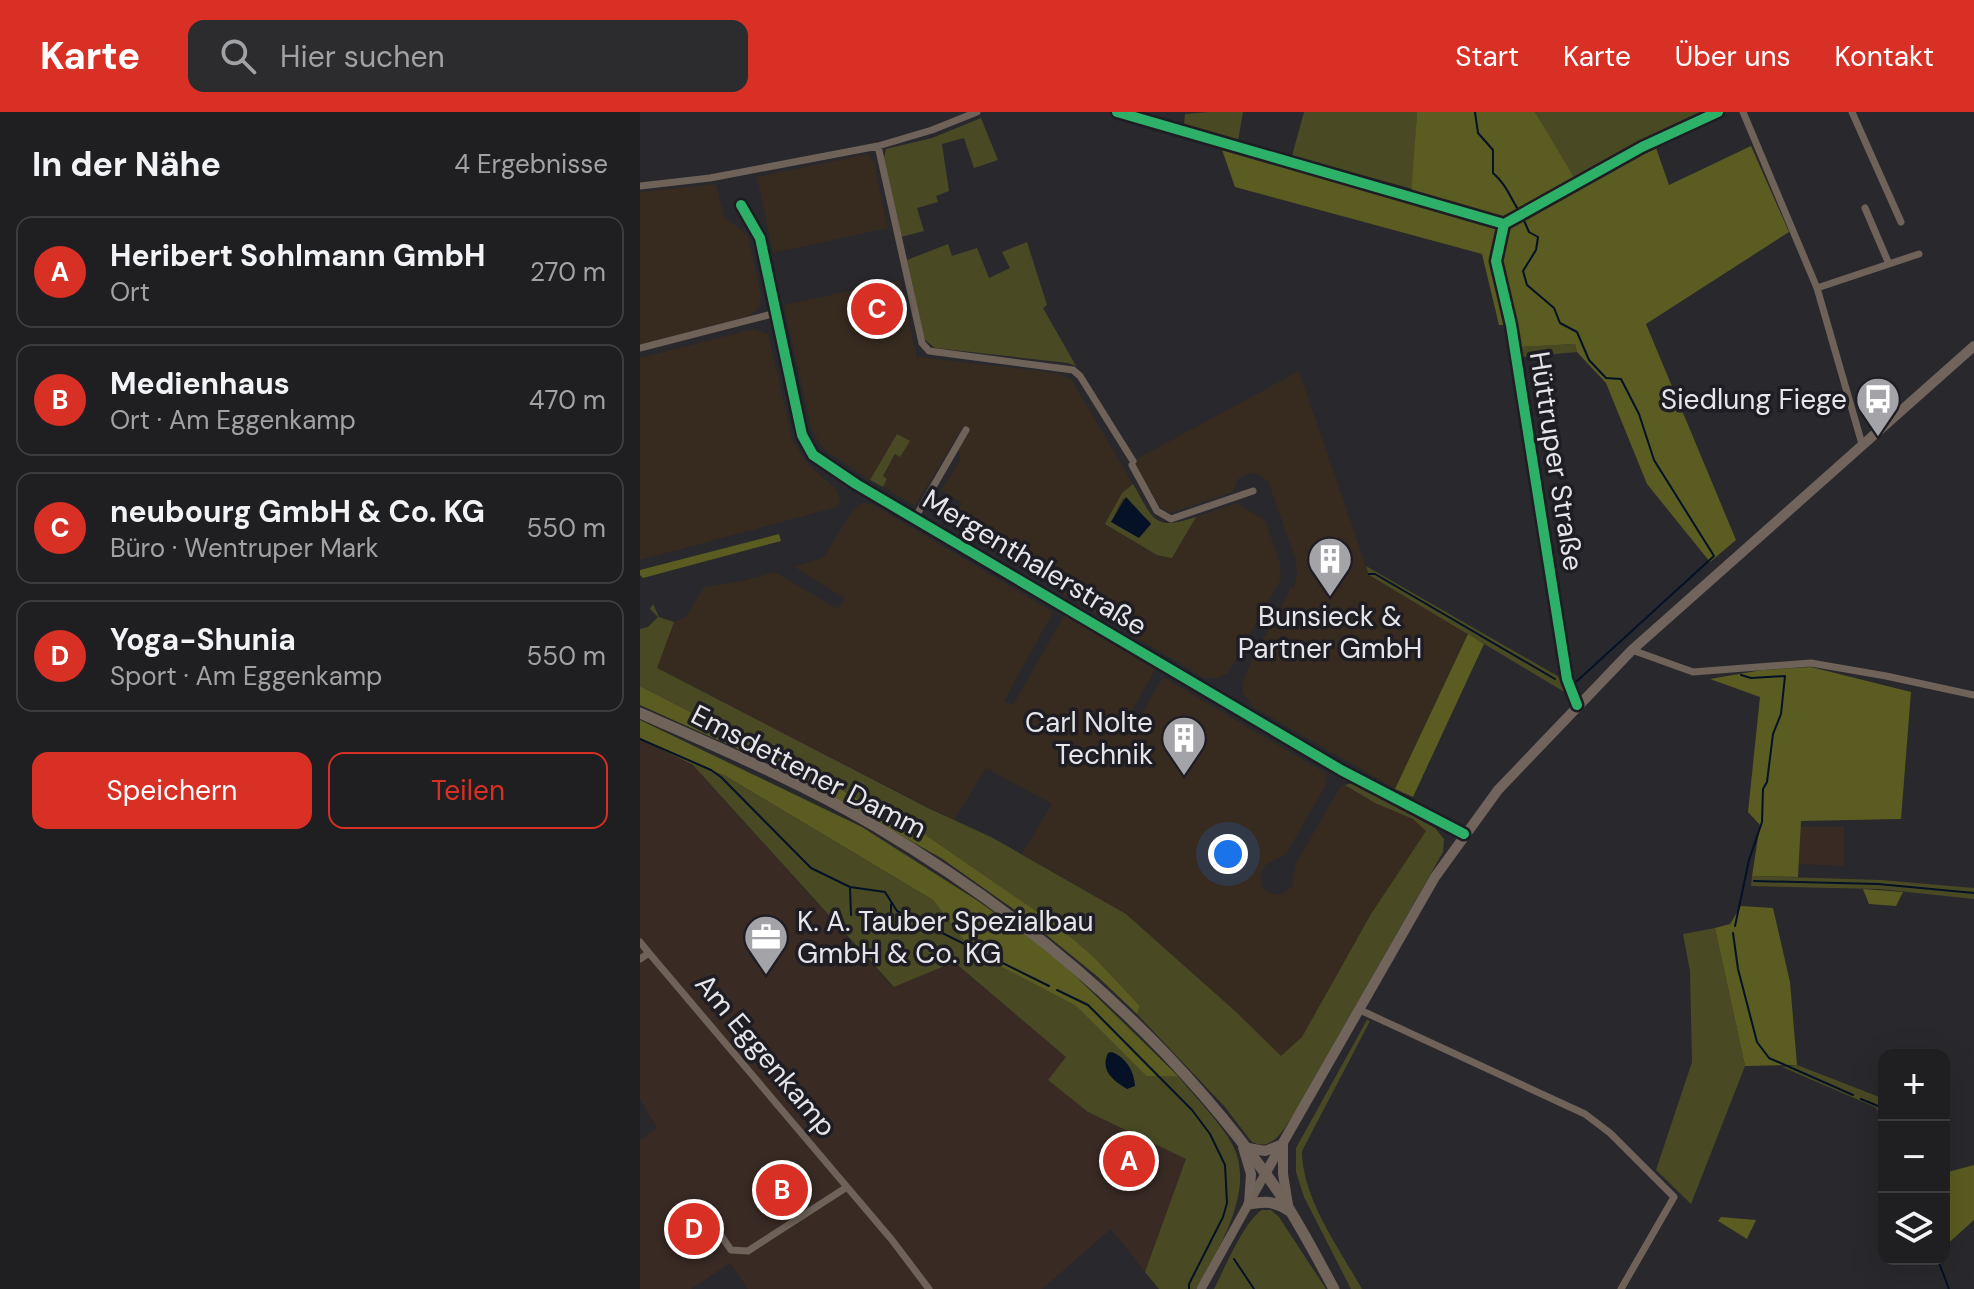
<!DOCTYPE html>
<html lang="de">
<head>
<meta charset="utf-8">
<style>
	:root { --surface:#1f1e21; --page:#2c2b2e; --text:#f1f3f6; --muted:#a1a2a5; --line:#3c3c3f; --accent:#d93025 }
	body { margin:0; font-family:"DM Sans",sans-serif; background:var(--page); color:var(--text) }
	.controls { position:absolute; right:24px; bottom:24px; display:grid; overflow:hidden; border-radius:16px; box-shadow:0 8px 32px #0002 }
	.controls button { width:72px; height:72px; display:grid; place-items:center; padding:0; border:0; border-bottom:2px solid var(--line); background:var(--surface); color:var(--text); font:40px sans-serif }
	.you { position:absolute; left:588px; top:742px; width:28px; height:28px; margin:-20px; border:6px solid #fff; border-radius:50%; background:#1a73e8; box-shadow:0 0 0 12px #1a73e833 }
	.badge { display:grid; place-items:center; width:52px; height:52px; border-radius:50%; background:var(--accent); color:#fff; font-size:26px; font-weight:700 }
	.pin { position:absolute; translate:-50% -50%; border:4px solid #fff; box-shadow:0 2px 8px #0006 }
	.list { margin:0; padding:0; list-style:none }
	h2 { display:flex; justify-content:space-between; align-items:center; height:104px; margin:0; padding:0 32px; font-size:34px }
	h2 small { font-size:26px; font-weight:400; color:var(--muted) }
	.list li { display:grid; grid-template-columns:52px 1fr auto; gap:24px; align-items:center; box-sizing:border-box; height:112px; margin:0 16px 16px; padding:0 16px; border:2px solid var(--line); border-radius:16px }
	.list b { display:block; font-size:30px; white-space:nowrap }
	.list p { margin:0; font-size:26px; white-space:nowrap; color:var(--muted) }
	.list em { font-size:26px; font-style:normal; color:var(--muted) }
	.actions { display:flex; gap:16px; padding:24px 32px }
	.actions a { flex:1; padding:18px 0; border:2px solid var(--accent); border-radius:16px; text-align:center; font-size:28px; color:var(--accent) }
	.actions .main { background:var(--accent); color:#fff }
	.icon { flex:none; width:44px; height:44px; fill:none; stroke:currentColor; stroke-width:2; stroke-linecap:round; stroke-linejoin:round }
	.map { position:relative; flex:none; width:1334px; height:1177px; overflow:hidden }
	header { display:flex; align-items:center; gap:48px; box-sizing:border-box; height:112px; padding:0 40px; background:var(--accent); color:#fff }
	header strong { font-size:38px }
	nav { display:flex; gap:44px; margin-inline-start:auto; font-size:28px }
	.search { width:560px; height:72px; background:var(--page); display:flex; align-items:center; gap:20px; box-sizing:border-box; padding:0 28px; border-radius:16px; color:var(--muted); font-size:30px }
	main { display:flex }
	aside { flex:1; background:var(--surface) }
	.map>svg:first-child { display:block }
	.commercial { fill:#392a24 }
	.industrial { fill:#372b20 }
	.green { fill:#494a24; fill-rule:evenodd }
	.forest { fill:#5a5c21 }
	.water { fill:#041126 }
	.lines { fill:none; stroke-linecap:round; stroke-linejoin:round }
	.stream { stroke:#041126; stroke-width:2 }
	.minor { stroke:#6e6259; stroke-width:7 }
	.tertiary { stroke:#6e6259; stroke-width:9 }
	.secondary { stroke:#70645c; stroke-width:10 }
	.primary { stroke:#6f635a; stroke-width:11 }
	.cycleway-casing { stroke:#1e1d24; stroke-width:15 }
	.cycleway { stroke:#2db169; stroke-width:10 }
	.labels { text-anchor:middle; stroke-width:7; stroke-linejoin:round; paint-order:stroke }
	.poi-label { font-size:28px; fill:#e5e5ea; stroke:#1e1d24; text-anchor:end }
	.street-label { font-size:28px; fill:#e5e5ea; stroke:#1e1d24 }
</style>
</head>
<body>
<header>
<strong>Karte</strong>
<div class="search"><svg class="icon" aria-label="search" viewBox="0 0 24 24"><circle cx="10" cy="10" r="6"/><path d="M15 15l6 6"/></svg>Hier suchen</div>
<nav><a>Start</a><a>Karte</a><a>Über uns</a><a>Kontakt</a></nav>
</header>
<main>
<aside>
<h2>In der Nähe<small>4 Ergebnisse</small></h2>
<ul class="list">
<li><span class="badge">A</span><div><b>Heribert Sohlmann GmbH</b><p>Ort</p></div><em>270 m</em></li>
<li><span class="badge">B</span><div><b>Medienhaus</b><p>Ort · Am Eggenkamp</p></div><em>470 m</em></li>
<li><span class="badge">C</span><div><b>neubourg GmbH &amp; Co. KG</b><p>Büro · Wentruper Mark</p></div><em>550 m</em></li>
<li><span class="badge">D</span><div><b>Yoga-Shunia</b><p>Sport · Am Eggenkamp</p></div><em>550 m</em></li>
</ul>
<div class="actions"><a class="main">Speichern</a><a>Teilen</a></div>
</aside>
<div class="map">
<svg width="1334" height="1177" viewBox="0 0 1334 1177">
	<rect width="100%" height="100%" fill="#29282c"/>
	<path class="commercial" d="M0,627l52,25 201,223 60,-25 114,95 -19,23 40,32 99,47 -42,113 -34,-43 -69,60h-294l-18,-26 -39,26h-51v-149l17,-12 -17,-29z
		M1160,715h44v39l-45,-2z"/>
	<path class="industrial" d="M228,42l6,9 14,65 -115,25 -16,-76z
		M76,72l8,33 24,18 13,60 -2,13 -10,8 -109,29v-153z
		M260,168l17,79 2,-2 137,16 15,6 62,105 -12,9 51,65 24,-41 41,-14 28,17 15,43 1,16 -53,94 -11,5h-13l-238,-142 9,-15 -17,-10 4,-8 -21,-13 20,-32 -3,-9 10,-17 -6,-4 -47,78 -32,-19 4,-8 -4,-3 13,-22 1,-20 -27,46 -47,-31 -12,-21 -27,-123z
		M113,217l15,5 25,107 15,23 28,25 4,10 -3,8 -197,53v-202z
		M659,259l70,204 99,59 -73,155 -142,-82 -10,-14v-12l10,-24 36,-65v-5l4,2 4,-13 -1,-16 -28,-79 -10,-7 -9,-1 -12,7 -4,12 -63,21 -10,-6 -27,-46z
		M222,391l10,1 181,108 -49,89 9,4 52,-91 6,1 79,47 4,5v5l-28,49 9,5 28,-49 164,97 -2,13 -39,67 -19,10 -6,7v13l6,8 13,3 12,-8 4,-24 45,-77 4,-1 30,18 38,16 12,9 1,3 -55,83 -69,123 -21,20 -46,-46 -109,-97 -104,-60 30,-50 -66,-36 -32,52 -298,-152 18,-46 12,-5 18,-30 34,-5 37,-10 63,37 7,-11 -51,-31 30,-10 29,-47z"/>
	<path class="green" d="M569,0h34l-5,29 -54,-17 1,-10z
		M664,0h113l-4,77 -121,-33z
		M895,0h169l-131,68z
		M341,6l17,42 -24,8 -10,-30 -22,6 7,47 -13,5 2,6 -21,6 7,23 -23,6 -17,-79 2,-9 46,-11z
		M387,130l20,63 -4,3 33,58 -8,-3 -133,-15 -11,-9 -17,-79 41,-16 4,12 25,-8 12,30 21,-10 -8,-16z
		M935,232l2,8 -56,5 -2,-10z
		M257,322l13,7 -10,16 -5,-3 -12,22 4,3 -4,8 -13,-7z
		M493,372c21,36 20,47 63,33l-24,41 -15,-3 -52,-31 17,-31zM483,386l28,25 -40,-1z
		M726,454l195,112 5,15 -197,-118z
		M13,492l6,13 15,5 -17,46 271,140 65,30 133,76 109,97 46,45 21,-19 69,-123 55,-83 -13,-12 -38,-16 -30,-18 7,-2 83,45 9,11 -1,13 -146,257c-11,16 -24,46 -46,32l-26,-34 -88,-93 3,-8 -46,-49 -36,-31 -141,-97 -277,-143v-57l8,-2 10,-10 -8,-8z
		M52,652l32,11 209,125 40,52 103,54 70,70h32c16,20 43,47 54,68 25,46 -14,105 -36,145h-37l-14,-17 41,-113 -98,-47 -40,-32 18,-23 -112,-95 -60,25z
		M1112,764l129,4 93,8v11l-95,-10 -128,-3z
		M1075,816l30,138 -54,138 -35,-34 36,-108 -2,-91 -7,-37z
		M727,908l3,1 -68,130c0,47 37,97 60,138h-11l-47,-92 -8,-25v-24z
		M1157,953l85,33 2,22 -9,-13 -93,-40z
		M622,1098h9l8,7 47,72h-112c10,-19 30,-68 48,-79z"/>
	<path class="forest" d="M777,0h118l44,74 77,-38 13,37 82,-39 38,86 -143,92 90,216 -26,22 -63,-78 -41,-101 -29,-31 -2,-8 -56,3 -4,-22h-16l-17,-71 -247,-67 -15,-43 191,53z
		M139,422l2,7 -138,37 -3,-3v-5z
		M828,522l16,10 -71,153 -18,-8z
		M1171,555l100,25 -10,127 -100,2 -3,56 -46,-1 8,-51 -12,-13 12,-115 -50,-18 52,-9z
		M0,574l277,143 141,97 36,31 46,49 -3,8 -39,-37 -76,-62 -81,-57 -124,-70 -28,-20 -40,-14 -109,-49z
		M0,608l222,107 116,74 75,53 125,122h-32l-70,-70 -103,-54 -40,-52 -209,-125 -32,-11 -52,-25z
		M1223,777l40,3 -7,14 -27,-2z
		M1101,794l32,2 17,74 7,83 -52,1 -30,-138 15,-4z
		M1334,1053v55l-30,27v-74z
		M1081,1105l35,3 -9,19 -29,-18z"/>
	<path class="water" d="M486,385l25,27 -12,14 -28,-16z
		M472,940c14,6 22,18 23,34l-8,3c-15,-9 -27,-19 -19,-36z"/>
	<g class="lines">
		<path class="stream" d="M835,0l3,21 15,17v23c13,11 17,24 26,38
			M882,104l7,16 9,5 -2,13 -13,21 4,14 27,23 6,15 17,9 12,28 17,18 15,1 18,35 15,46 60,96 -137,125
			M729,462h6l180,105
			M0,627l71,31 10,7 90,91 39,19 35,5 12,19 6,3
			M1114,769l124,3 96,9
			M210,776l1,27
			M251,792v23
			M268,804l141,70
			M1095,814l14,-66 13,-38 1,-33 4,-7 6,-48 8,-20 4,-38 -34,2 -10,-3
			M1093,821l5,36 19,73 12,16 84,37
			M417,878l31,15 104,105 18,24 15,31 2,38 -4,14 -34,67v5
			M1221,987l17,7 6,9
			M594,1147l20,30
			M1298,1148l11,29"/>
		<path class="minor" d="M477,0l387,112 138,-77 76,-35
			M1103,0l74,176 45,156
			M1212,0l49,110
			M238,34l54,-16 45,-18
			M0,74l70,-8 168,-32 44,197 7,8 144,19 7,6 53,85
			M101,93l19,33 42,197 11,20 43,29 485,286 123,64
			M1225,96l24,56
			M864,112l-8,37 15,64 56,354 10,26
			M1177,176l102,-34
			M0,236l136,-35
			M492,353l25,46 14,8 82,-28
			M275,406l51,-88
			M992,538l61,22 118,-9 75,13 88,19
			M0,830l9,11
			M0,847l9,-6 198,234
			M720,898l225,104 25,19 64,64 -53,92
			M64,1099l27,39 17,1 99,-64 45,53 37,49"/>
		<path class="tertiary" d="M561,1177l64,-115"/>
		<path class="secondary" d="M643,1034v28l5,31
			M603,1035l8,27 -2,30
			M603,1035l22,4 18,-7
			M625,1062l170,-297 63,-87 134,-140 342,-304"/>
		<path class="primary" d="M0,601c79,35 160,69 235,113 157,93 292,208 398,358 23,33 42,70 61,105
			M609,1092c16,-3 25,-3 39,6"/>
		<g class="cycleway-casing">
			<path id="cycleway" d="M477,0l387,112 138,-77 76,-35
				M101,93l19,33 42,197 11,20 43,29 485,286 123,64
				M864,112l-8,37 15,64 56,354 10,26"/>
		</g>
		<use href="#cycleway" class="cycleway"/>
	</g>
	<defs>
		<g id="bus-pin" transform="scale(2.3)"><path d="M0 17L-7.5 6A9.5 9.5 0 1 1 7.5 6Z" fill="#a3a3a8" stroke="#1e1d24"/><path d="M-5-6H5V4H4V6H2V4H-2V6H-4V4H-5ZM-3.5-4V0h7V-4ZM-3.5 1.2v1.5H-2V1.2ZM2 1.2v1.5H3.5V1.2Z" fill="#fff"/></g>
		<g id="building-pin" transform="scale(2.3)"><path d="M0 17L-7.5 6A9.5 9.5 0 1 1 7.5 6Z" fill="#a3a3a8" stroke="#1e1d24"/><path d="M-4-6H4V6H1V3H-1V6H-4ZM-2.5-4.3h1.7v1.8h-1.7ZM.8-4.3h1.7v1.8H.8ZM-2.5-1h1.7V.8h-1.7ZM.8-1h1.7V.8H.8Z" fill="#fff"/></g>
		<g id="office-pin" transform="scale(2.3)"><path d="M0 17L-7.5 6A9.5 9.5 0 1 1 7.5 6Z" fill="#a3a3a8" stroke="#1e1d24"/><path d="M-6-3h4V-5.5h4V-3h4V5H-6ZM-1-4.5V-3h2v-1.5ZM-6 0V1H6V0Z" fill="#fff"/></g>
	</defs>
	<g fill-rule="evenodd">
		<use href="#bus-pin" x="1238" y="287"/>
		<use href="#building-pin" x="690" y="447"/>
		<use href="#building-pin" x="544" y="626"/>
		<use href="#office-pin" x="126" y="825"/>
	</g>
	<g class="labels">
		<g class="poi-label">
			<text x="1207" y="297">Siedlung Fiege</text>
			<text x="690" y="514" text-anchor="middle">Bunsieck &amp;<tspan x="690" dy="32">Partner GmbH</tspan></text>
			<text x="513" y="620">Carl Nolte<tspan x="513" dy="32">Technik</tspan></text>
			<text x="157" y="819" text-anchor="start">K. A. Tauber Spezialbau<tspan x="157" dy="32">GmbH &amp; Co. KG</tspan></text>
		</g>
		<g class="street-label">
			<text transform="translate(917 349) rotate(81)" y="10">Hüttruper Straße</text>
			<text transform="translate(395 450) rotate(31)" y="10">Mergenthalerstraße</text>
			<text transform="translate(169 659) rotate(27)" y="10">Emsdettener Damm</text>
			<text transform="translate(126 943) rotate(50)" y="10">Am Eggenkamp</text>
		</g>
	</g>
</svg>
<div class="controls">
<button>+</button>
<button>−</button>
<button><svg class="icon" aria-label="layers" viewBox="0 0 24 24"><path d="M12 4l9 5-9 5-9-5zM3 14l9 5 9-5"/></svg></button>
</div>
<div class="you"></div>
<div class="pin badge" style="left:489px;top:1049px">A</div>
<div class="pin badge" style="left:142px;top:1078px">B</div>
<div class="pin badge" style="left:237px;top:197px">C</div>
<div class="pin badge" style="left:54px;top:1117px">D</div>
</div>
</main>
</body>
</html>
